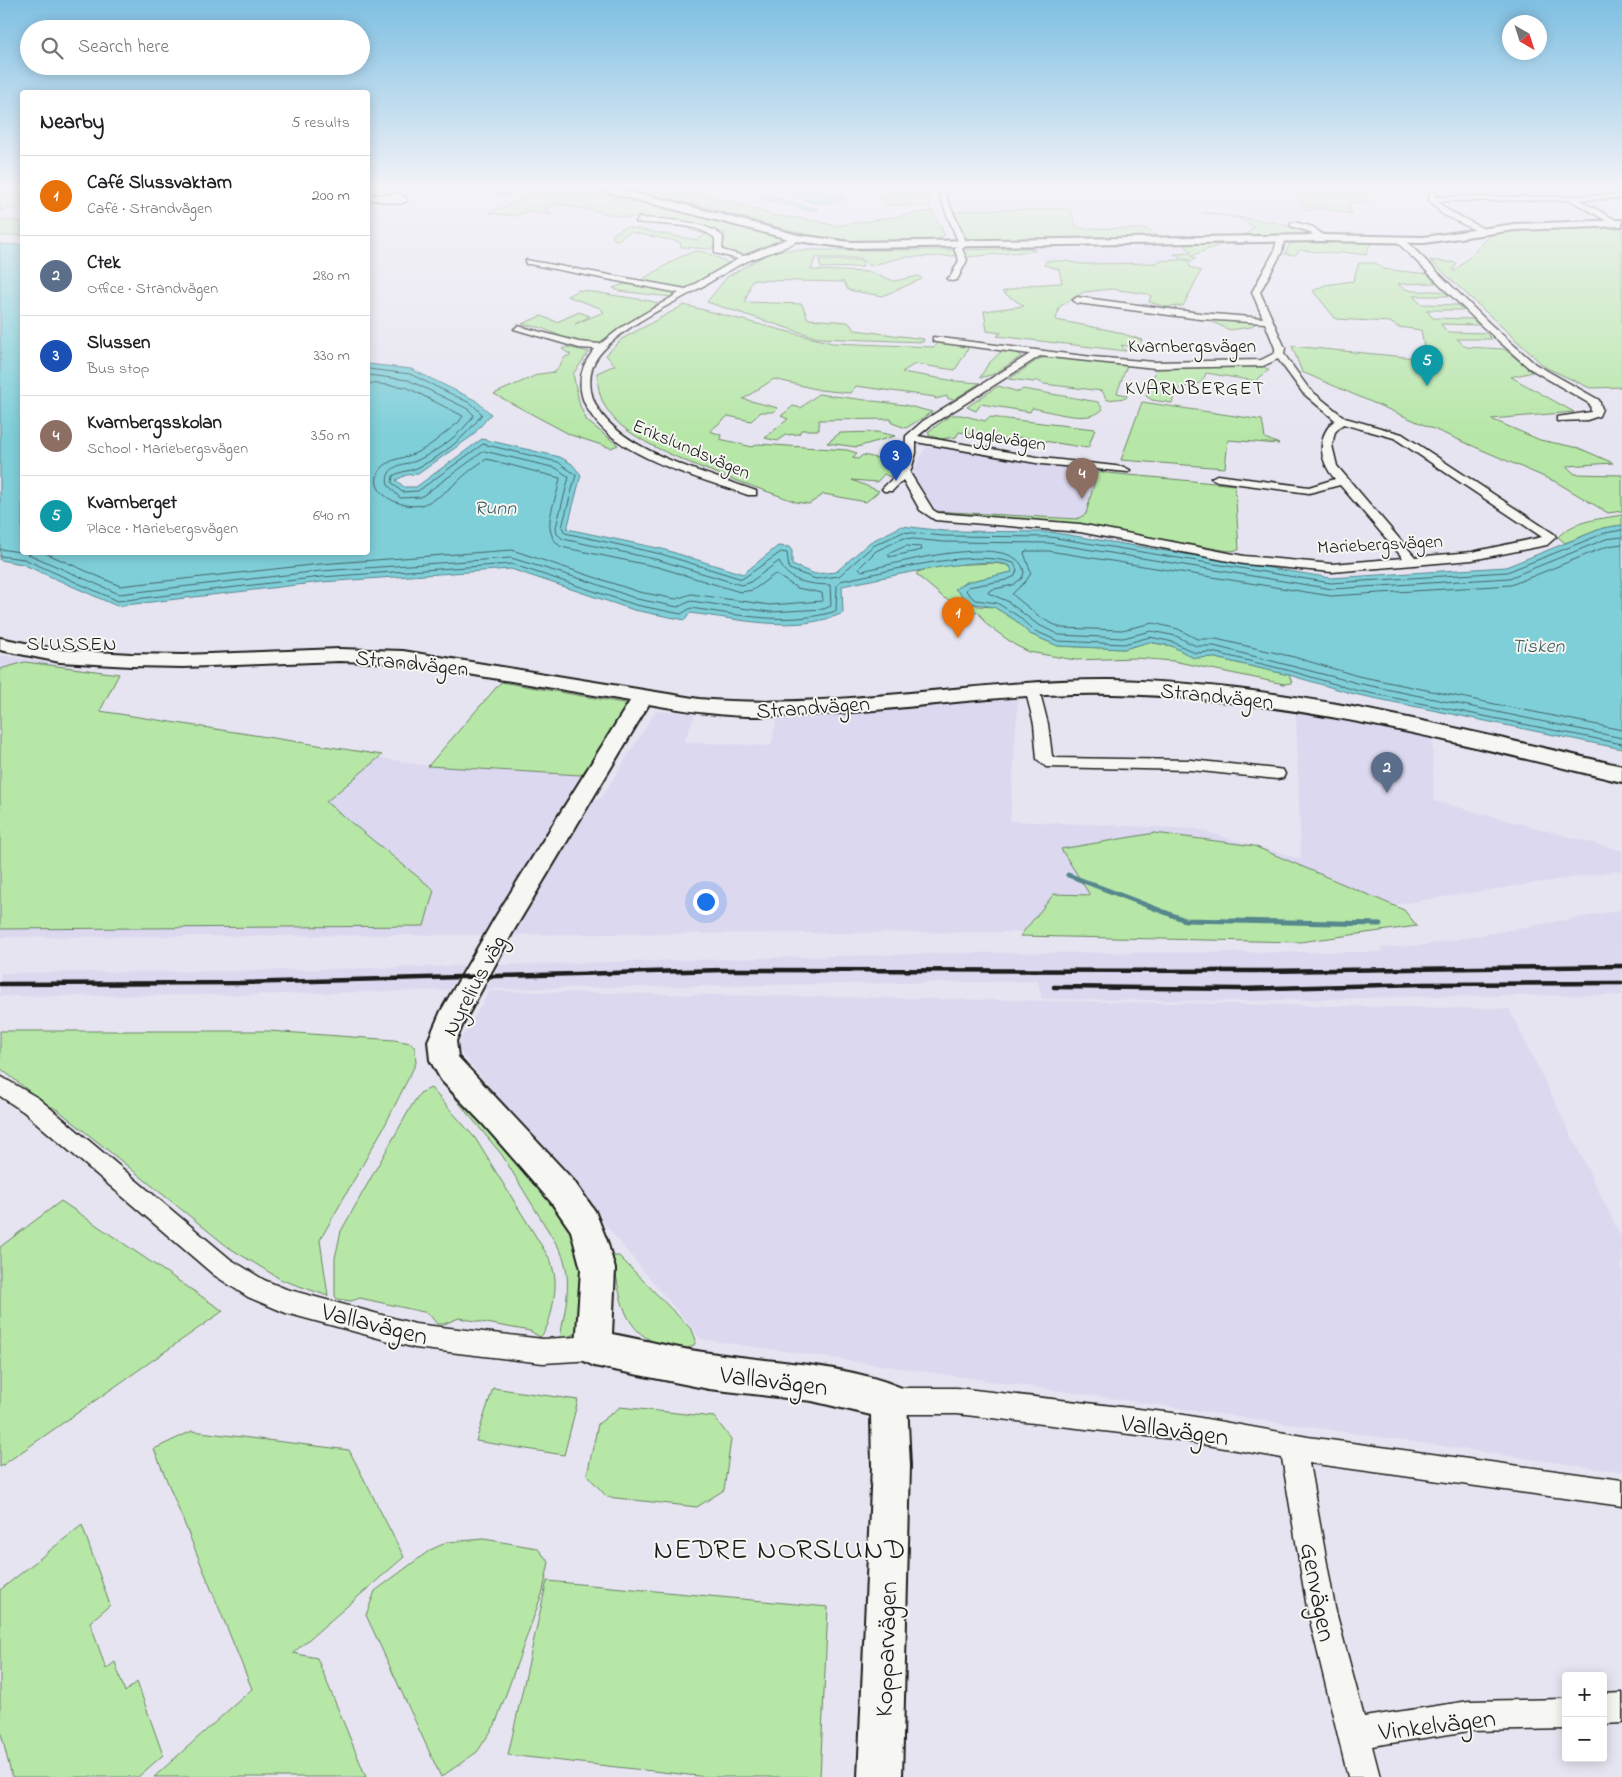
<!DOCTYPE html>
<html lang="en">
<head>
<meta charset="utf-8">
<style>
	:root { --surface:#fff; --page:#f2f2f2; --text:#202124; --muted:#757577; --line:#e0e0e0; --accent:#d1495b }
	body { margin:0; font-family:"Indie Flower",sans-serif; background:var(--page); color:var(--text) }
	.controls { position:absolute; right:15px; bottom:15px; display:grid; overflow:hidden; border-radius:5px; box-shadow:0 2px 12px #0003 }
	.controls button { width:45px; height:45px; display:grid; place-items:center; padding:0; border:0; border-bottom:1px solid var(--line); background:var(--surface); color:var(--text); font:25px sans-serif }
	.compass { position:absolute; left:1502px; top:15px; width:45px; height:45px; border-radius:50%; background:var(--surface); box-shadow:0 2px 12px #0003; rotate:141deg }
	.you { position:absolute; left:705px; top:901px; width:18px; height:18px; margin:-12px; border:4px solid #fff; border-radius:50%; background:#1a73e8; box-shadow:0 0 0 8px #1a73e833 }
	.badge { display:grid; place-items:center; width:32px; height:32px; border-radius:50%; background:var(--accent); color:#fff; font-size:16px; font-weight:700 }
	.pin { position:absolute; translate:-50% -41px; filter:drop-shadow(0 1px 2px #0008) }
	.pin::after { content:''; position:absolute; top:26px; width:18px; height:15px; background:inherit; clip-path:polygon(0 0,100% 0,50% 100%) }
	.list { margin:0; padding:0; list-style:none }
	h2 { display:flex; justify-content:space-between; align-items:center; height:65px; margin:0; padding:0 20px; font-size:21px }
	h2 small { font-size:16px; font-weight:400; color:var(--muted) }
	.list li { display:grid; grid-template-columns:32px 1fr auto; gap:15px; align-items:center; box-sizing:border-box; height:80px; padding:0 20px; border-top:1px solid var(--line) }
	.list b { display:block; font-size:19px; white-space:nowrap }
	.list p { margin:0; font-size:16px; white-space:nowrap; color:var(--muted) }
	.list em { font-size:16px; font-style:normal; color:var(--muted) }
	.icon { flex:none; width:28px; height:28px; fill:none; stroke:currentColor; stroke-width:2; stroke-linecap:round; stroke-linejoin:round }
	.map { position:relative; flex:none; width:1622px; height:1777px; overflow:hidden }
	.search { position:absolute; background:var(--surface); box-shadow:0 2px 12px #0003; left:20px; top:20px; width:350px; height:55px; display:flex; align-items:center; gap:12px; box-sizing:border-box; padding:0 18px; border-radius:28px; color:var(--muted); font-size:19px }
	.panel { position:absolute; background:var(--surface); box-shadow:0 2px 12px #0003; left:20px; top:90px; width:350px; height:465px; border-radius:5px }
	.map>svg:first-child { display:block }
	.built { fill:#dbd8ef }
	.green { fill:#b6e7a7; stroke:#698262 }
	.water { fill:#7fcfd9; stroke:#57878d }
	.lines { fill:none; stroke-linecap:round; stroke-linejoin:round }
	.shore { stroke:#446468; stroke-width:1 }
	.stream-far1 { stroke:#57878d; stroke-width:2 }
	.stream { stroke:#57878d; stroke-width:5 }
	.street-casing { stroke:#1c1c1c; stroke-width:3 }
	.secondary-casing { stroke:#1c1c1c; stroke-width:4 }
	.street { fill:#f6f6f2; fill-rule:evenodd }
	.secondary { fill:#f6f6f2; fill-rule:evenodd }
	.rail { stroke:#1c1c1c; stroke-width:4.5 }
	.labels { text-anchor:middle; stroke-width:4; stroke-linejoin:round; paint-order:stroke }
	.far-street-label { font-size:19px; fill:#1c1c1c; stroke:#f6f6f2 }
	.far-neighbourhood-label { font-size:20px; letter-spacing:1px; fill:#1c1c1c; stroke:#f6f6f2 }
	.far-water-label { font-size:20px; font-style:italic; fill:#3f5b5e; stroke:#f6f6f2 }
	.street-label { font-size:22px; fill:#1c1c1c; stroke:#f6f6f2 }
	.near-street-label { font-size:26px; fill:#1c1c1c; stroke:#f6f6f2 }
	.near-neighbourhood-label { font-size:29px; letter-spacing:1px; fill:#1c1c1c; stroke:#f6f6f2 }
</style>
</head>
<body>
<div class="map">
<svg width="1622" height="1777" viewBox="0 0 1622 1777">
	<rect width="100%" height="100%" fill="#e6e4f0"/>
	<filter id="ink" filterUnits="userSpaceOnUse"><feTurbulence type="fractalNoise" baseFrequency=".02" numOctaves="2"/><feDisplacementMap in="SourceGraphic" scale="10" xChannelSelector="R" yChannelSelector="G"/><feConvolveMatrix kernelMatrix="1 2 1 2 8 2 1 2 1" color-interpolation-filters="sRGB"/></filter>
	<g filter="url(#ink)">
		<path class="built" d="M947,187h364l-17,4 14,20 -24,10 -56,-10 -22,-10 -239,6 -14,-6z
			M1186,246l6,7 -17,1 5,6 -22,3 -77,1 -16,-3h-24l-7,-12h42l2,2 25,-4 39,2v-2z
			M937,447l196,30 102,8 4,65 -10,1 -164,-28 -117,-7 -15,-8 -21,-34 11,-22 4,-4z
			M0,655l119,19 -19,37 328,55 153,9 -17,28 23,2 15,-8 54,-86 39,3 -11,28 87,4 6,-28 241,-21 -8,124 186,8 105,30 -5,-146 136,25 2,63 188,50v19l-403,61 -1219,6z
			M1622,910v85l-192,1 -184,5 -204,-2 -4,-18 -552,8 14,-24 462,-12 420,-1 -2,-4 46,-3z
			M464,966l-15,24 -216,5 -233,1v-23l244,-2z
			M490,991l1019,18 113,230v233l-921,-133 -245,-292z"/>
		<path class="green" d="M0,187h22v19l-22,5z
			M462,187h72l-27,9z
			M550,187l138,25 95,25 3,2 -1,3 -42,16 -19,-7 -3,-4 4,-6 -1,-8 -22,-6 -65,-11 -7,2 -71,-14 -14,5 8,4 -2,2 -22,-4 -14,5 -26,-3z
			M610,187h75l-2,2 94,27 35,4 24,6 96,-15 13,24 -8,5 -81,1 -46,-5 -113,-31z
			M893,187h31l7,19 -45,-1 -4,-3 2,-7 12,-7z
			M1311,187h62l-11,6 8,9 -22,1 4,11 -33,-6 -11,3 -14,-20z
			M1070,209l7,19 72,1 8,8 -187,3 -7,-4 -10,-23 15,-3z
			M1202,212l76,11 35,12h-65l-2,-1 8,-7 -15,-9z
			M0,220l22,1v14l-22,1z
			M1622,226v161l-32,1 -45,-21 -115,-107 27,3 -4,6 1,3 38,-38 40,-5z
			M626,227l71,13 9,-6 -17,-4 4,-2 18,4 5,7 -4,10 -31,-2 -1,-5 -50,-10 -12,8 -5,-1v-5z
			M1376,240l-7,6 -3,9 -25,-3 -2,2 -40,-4 -3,5 -11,-1 5,-10 10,-3z
			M1233,242l10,3 -18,-2 -34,13 5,2 -4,3 -18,-7 18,-1 -7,-8z
			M1024,248l10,1 1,2 -68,6 -2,-1 -2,-6z
			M774,250h180l1,6 -51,1 -35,9 -8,-8h-46l-4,12 59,2 24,9 25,-5 3,3 -40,17 -34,-6 -4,-8 -92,-2 -7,22 57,2 6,15 40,3 7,8 69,9 -1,3 -105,-4 -111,-36 20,-25z
			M695,251l10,1 24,11 -44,26 -45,-8 38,-23z
			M1179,259l10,2 1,6 11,4 -18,35 -16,1 -18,-5 2,-6 -3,-2 -37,-5 -27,3 -25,15 -3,13 58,11 28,9 -4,8 -17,-3 5,6 -129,-15 4,-3 -14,-2 -3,-20 40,-5 -22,-14 25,-7 35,-2 -3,-14 -15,-4 2,-4h19l17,3 76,-1 -1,-2 23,-1z
			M819,260h43l1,7 -42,1z
			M1359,263h17l7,6 45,5 7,9 -37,1c17,15 38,0 52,12h-37l8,8 36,1 7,5h-38l7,8 39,1 7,6 -38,-1 6,8 39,1 6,6h-35l9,8 38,2 29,23 -22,5 63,35 -83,7 49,21 39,8 34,15 -47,3 9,8 47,1v36l-14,2 -52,-31 -254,-110 -10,-26 134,13 -5,-29 -23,-3 -8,-5 -54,-3 -23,-28 12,-6 28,-4z
			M624,284l48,7 5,4 -6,2 -52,-6 -6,-3z
			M579,290l72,11 6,2 -3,5 -56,37 -24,-3 -32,-14 -20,-4 19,-8 16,6 22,-10 11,4 -15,8 29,-12 -4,-4 -33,-12z
			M684,305l148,38 102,4 6,-6 27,5 1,3 -13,21 -40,-6 -13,8 53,9 25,2 -27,17 -6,-2v-2l-12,3v-2l-79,-11 -6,7 -30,-3 -46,-11 -31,20 35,9 -4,4h-13l-10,9 -23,-5 -18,15 11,4 -1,4 32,8 7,-3 88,6 10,3 -5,5 6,1 5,-4 36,8 -9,14 -6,-3 -7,8 -25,-2 27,11 -13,11 -42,-8 -15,10 -13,-2c-46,-18 -157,-50 -185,-87 -11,-14 -13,-25 -14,-42l18,-8 -9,-10 16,-16z
			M1206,319l43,2 7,2 -5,4 -21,3z
			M566,347l23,5 -16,22 7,32 7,15 31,24 -7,3 -40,-13 -77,-41 45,-20 16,-2 10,-15 6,-2 -9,-6z
			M1002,351l13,1 7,4 -28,18 -14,4 8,-14z
			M1047,357l80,8 -10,28 10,2 -1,3 -19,2 -5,-9 -58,-7 -8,-4 -2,2 -25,-3 30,-20z
			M1261,365l8,5 -14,11 -49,-8c-4,13 -13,13 -25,14l-7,8 -2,8 -20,-3 -6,-4 11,-28z
			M998,386l21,6 4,-3 75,13 5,7c-15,16 -51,2 -71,-1l-2,4 -49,-8 -5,7 -9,-4z
			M818,394l87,11 27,7 -26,16 -14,-5 -1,-4 -72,1v10h-18l-2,4 -14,1 -7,6 -13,-3 23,-19 -7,-3 12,-10 8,2z
			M1142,402l120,18 3,18 14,6 -51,-4 -3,28 -104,-8z
			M951,415h10l24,6 4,-4 106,12 -7,19 -70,-11 -2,4 -57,-9 -3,5 -15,2 -12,-4 -1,-3z
			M877,432l18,4 -38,11 -30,-4 13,-10z
			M1097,472l138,13 4,65 -10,1 -164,-28 -125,-8 -7,-4 144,8 9,-5z
			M1622,515v10l-19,3 -38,15 -7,-6c16,-17 43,-18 64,-22z
			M993,563l14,2 5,3v4l-45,10 -12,7 13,12 10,5 16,1 21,13 15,14 28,12 66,3 24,-7 24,4 22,12 17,-1 78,18 3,8 -8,1 -111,-23 -37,-3 -61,2 -46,-8 -14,-7 -29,-21 -7,-11 -35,-15 -27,-23v-3l31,-7z
			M25,662l94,12 -19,37 282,44 -56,47 108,88 -10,36 -424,3v-260z
			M501,682l134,23 -54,70 -153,-9z
			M1155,833l99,13 150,64 13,16 -117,16 -280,-6 34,-42 36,1 -29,-46z
			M0,1031h269l125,9 17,3 4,5 1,15 -31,62 -65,115 8,56 -46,-16 -54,-33 -170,-137 -14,-7 -44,-35z
			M441,1081l41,41 46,56 23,25 20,27 14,36 -7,65 -13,8 -5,-1c5,-30 14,-59 0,-88l-58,-95z
			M431,1088l44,50 76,123c1,6 4,13 4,19 1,13 -5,50 -15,57l-10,-6 -71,-13 -15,6h-7l-9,-11 -68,-15 -9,3 -14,-2 -2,-3v-38l6,-27 71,-126 8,-12z
			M61,1201l162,110 -223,156v-220z
			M613,1256h6l73,74 4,10 -2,5c-9,6 -16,4 -26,2 -47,-12 -48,-51 -55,-91z
			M493,1388l85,12 -14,55 -88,-14z
			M620,1407l94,10 17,22 -7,51 -27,17 -90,-10 -20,-22 11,-51z
			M192,1431l157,19 55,107 -111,96 24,5 49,119h-212l98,-88 -98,-240z
			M82,1525l28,80 -20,17 16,47 9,-7 10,30 12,-10 26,73 -25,22h-126l-12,-48v-139z
			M484,1539l53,9 12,14 -6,29 -48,134 -18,27 -36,25 -75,-162 9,-24 55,-41 18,-8z
			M547,1581l281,26 -8,170h-113l-199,-22z"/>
		<path class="water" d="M777,187l40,2 29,8c-20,11 -41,7 -58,-6l3,-1 -2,-1 -20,5v2l49,13 -7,2 -51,-13 -1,-4z
			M0,244l22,1v307h346v-188l43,5 64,31 16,14 -19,22 -54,38 -12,1 -10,5 8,7h12l66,-48 78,18 12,7 9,11 -14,54 95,20 81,25 35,-28 11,1 3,4v14l23,9 21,-2 34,-30 32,-16 42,5 106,1 281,46 175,-11 97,-39 19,-3v224l-268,-55 -65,-19 -78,-18 -17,1 -22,-12 -23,-4 -25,7 -66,-3 -28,-12 -15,-14 -21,-13 -24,-4 -15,-14 12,-7 45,-10 -2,-6c-24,-13 -136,14 -168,20l1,27c-46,21 -104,6 -153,0l-5,7 -51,-10 -123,-41 -189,13 -205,24 -95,-42 -22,-4z"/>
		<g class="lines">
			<path class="shore" d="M368,369l42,5 62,30 10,10c-14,21 -40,42 -63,53 -8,4 -18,4 -26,9l-1,7 10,9 16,-1 65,-47 75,18 18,13 -14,52 3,6 96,21 81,25 39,-27 6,1 2,16 27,10 23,-3 34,-30 30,-14 40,4 107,1 281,46 176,-11 98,-39 17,-3
				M1622,537l-16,2 -97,39 -177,11 -283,-46 -106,-1 -39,-4 -28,13 -17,17 3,3c28,-6 158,-43 162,2l-2,5 -9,7 -23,5 -2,3 19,8 30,23 22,11 64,3 28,-7 25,5 20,10h18l143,37 265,55
				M1622,544l-14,2 -97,39 -180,11 -282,-45h-23l-2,2 7,20 -5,8 -14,13 29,24 20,10 61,2 31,-7 25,6 19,10h19l78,18 64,19 264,54
				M906,546l15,1 1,3 -33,7v-3z
				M0,549l26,4 93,41 202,-23 190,-13 80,24 46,17 41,8 13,-6 79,11 54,-3 7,-3 -1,-21c-21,-1 -42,-2 -51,-24l-30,22 -8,2 -82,-25 -96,-21 -6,-5 -1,-7 13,-50 -13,-9 -72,-17 -63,46 -21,1 -12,-13c-2,-7 0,-13 6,-17 7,-5 15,-4 22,-7 21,-10 45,-26 58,-46l-6,-6 -60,-29 -40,-5
				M43,552l77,34 200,-22 192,-14 127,42 37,7 15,-5 79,11 53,-4 -1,-8 -25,-5 -22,-14 -22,16 -13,2 -82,-25 -97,-20c-23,-18 -4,-45 -1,-69l-73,-19c-23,12 -41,39 -66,46 -18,5 -58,-13 -40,-36 7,-9 18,-10 27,-13 20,-6 35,-22 51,-34l4,-6 -57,-29 -38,-4
				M0,556l24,3 94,42 203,-24 190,-13 125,41 45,9 10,-6c48,7 98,18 145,3l1,-25 3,-5c47,-9 129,-33 174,-18l3,7 -2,6 -9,4 -38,7 -2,4 9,9 22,3 21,13 15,14 25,11 66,3 26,-7 23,5 22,11 17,-1 79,19 64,19 267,54"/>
			<path class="stream-far1" d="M913,187v2"/>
			<path class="stream" d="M1068,875l117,45 195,4"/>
			<g class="street-casing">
				<path id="street" d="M936,187h6l25,57 -5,5 5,11 -10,20 -6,1 -4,-2 4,-3 8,-16 -5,-11 5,-5z
					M1433,190l3,2v5h119l67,-3v4l-42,2 41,23 -7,2 -44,-25 -133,1 11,9 36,19 1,2 -4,2 -39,-19 -13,-14 1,-8z
					M400,194l7,5v2l-7,3 -32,-5v-4z
					M639,218c23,1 67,2 84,19l-1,13 22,6 50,-20 7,2c-15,12 -44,17 -62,27 -15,8 -28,17 -43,25 -32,18 -73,36 -97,65 -8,10 -10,23 -8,36 11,57 118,82 165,100v4h-8c-51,-19 -144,-39 -165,-96 -6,-19 -1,-35 12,-50l-16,-1 -65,-19 4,-3 61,16 21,2 22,-17 57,-34 -150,-29h-3v-4l160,29 52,-30 -23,-6v-15c-22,-17 -53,-12 -79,-16z
					M1294,222l19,5 14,11 -7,2 -13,-9 -16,-5 -1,-2z
					M1278,236l7,2 -3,14 -22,40 25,56 -1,6 25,35 36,29 57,16 152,100 2,3 -9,8 -75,15 -140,12 -88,-8 -164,-32 -145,-12 -15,-10 -17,-30 -11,11h-8l-2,-2 17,-17 6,-19 1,-17 17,-15 107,-67 -94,-12 -3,-1v-4l159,20 63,5 106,-2 14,-7v-5l-10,-25 -65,-4 -123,-16 -4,-3 4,-3 123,16 63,5 -11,-26 22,-40zM1040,356l115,12 108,-2 15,-7 25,34 32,27c-19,16 -16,41 0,59l-26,8 -92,-12 -6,3 6,3 92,12 31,-8 63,73 -71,6 -88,-8 -164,-32 -142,-11 -5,-3 -23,-37 6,-20v-11l126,22 86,8 2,-2 -6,-3 -82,-9 -124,-22 13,-11zM1343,424l51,14 148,99 -70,15 -57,5 -78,-91 -5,-21 3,-13z
					M1396,237h6l87,86 46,41 64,36 3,9 -3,7 -12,4 -30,1v-4l34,-5 -1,-8 -61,-36 -46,-41 -87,-86z
					M1032,684l7,5 9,35 4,32 3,2 136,2 86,9 6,1 2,4 -2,4 -6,1 -86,-9 -145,-3 -9,-8 -3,-35 -9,-35z
					M0,1076l38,22 192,161 34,21 22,9 129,35 128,15 51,-3 9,3 3,9 -3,9 -9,3 -51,3 -128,-15 -129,-35 -38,-16 -34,-22 -190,-163 -24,-16z
					M889,1388h68l216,25 135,24 314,43v26l-313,-43 26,145 29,109 105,-16 97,-2v30l-97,2 -97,15 8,31h-32l-41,-169 -25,-150 -109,-19 -216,-25h-68l-9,-4 -4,-9 4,-9z
					M1622,1693v30l-19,1v-30z"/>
			</g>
			<g class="secondary-casing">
				<path id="secondary" d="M587,187h17l63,13 131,35 52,7 473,-7 101,2 91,-13 107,-4v6l-107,4 -91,13 -101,-2 -473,7 -53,-7z
					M0,638l60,12 71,4 52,1 156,-6 64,2 296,48c137,12 274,-20 411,-19 174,3 343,48 512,86v16c-168,-40 -336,-85 -510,-88 -122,-3 -243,24 -365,22 -33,-1 -65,-6 -98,-12l-135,226 -51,94 -7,17 2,16 115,123 22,31 12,30 8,28 -3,65c33,6 65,15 98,19 64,10 132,10 192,35l5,13 3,65 -8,311h-44l14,-311 -1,-51 -59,-14 -103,-12 -115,-23 -12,-6 -6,-12 5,-79 -10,-38 -20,-29 -68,-78 -42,-44 -11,-20 -2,-19 13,-30 55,-95 134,-215 -227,-38 -64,-2 -156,6 -52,-1 -71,-4 -60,-12z"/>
			</g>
			<use href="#street" class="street"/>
			<use href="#secondary" class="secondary"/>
			<path class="rail" d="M0,984l239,-1 483,-13 542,1 358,-5
				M1054,987l187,2 182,-5 199,-1"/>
		</g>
	</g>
	<linearGradient id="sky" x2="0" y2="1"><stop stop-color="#7ebfe2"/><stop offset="0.43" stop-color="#f4f3f8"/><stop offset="1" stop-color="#f4f3f8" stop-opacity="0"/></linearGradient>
	<rect width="1622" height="435" fill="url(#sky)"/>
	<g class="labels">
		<g class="far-street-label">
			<text x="1192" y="352">Kvarnbergsvägen</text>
			<text transform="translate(1005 437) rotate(9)" y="7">Ugglevägen</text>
			<text transform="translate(692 448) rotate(23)" y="7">Erikslundsvägen</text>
			<text transform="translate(1380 543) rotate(-3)" y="7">Mariebergsvägen</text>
		</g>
		<g class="far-neighbourhood-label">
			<text x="1195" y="394">KVARNBERGET</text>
			<text x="72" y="650">SLUSSEN</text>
		</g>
		<g class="far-water-label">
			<text x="495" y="514">Runn</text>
			<text x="1538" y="652">Tisken</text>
		</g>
		<g class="street-label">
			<text transform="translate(412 662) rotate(6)" y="8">Strandvägen</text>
			<text transform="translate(1217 695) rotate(6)" y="8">Strandvägen</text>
			<text transform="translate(813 706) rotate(-4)" y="8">Strandvägen</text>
			<text transform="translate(473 985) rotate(-62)" y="8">Nyrelius väg</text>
		</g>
		<g class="near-street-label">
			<text transform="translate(375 1323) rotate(14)" y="9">Vallavägen</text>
			<text transform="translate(774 1380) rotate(7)" y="9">Vallavägen</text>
			<text transform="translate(1175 1429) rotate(8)" y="9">Vallavägen</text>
			<text transform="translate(1319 1592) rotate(79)" y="9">Genvägen</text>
			<text transform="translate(885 1649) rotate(-88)" y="9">Kopparvägen</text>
			<text transform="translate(1437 1724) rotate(-7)" y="9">Vinkelvägen</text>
		</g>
		<g class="near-neighbourhood-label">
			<text x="780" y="1558">NEDRE NORSLUND</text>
		</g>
	</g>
</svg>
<div class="controls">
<button>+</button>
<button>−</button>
</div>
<svg class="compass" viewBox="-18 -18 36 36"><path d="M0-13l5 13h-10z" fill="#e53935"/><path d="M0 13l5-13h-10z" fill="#757577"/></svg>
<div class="you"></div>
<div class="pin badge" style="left:958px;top:638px;background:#e8710a">1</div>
<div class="pin badge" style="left:1387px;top:793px;background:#5c6f8a">2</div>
<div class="pin badge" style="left:896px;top:481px;background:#1a4fb4">3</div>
<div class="pin badge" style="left:1082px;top:499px;background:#8d6e63">4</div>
<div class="pin badge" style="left:1427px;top:386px;background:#0f9aa8">5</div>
<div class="search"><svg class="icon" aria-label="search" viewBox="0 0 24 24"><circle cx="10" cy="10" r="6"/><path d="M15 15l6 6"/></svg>Search here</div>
<section class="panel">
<h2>Nearby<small>5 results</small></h2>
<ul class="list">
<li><span class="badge" style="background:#e8710a">1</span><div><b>Café Slussvaktarn</b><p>Café · Strandvägen</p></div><em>200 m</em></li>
<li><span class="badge" style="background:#5c6f8a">2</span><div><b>Ctek</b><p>Office · Strandvägen</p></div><em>280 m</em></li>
<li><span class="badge" style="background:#1a4fb4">3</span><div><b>Slussen</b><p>Bus stop</p></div><em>330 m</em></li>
<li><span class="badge" style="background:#8d6e63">4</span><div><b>Kvarnbergsskolan</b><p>School · Mariebergsvägen</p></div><em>350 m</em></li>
<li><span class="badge" style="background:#0f9aa8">5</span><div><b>Kvarnberget</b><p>Place · Mariebergsvägen</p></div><em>640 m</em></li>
</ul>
</section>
</div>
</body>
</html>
